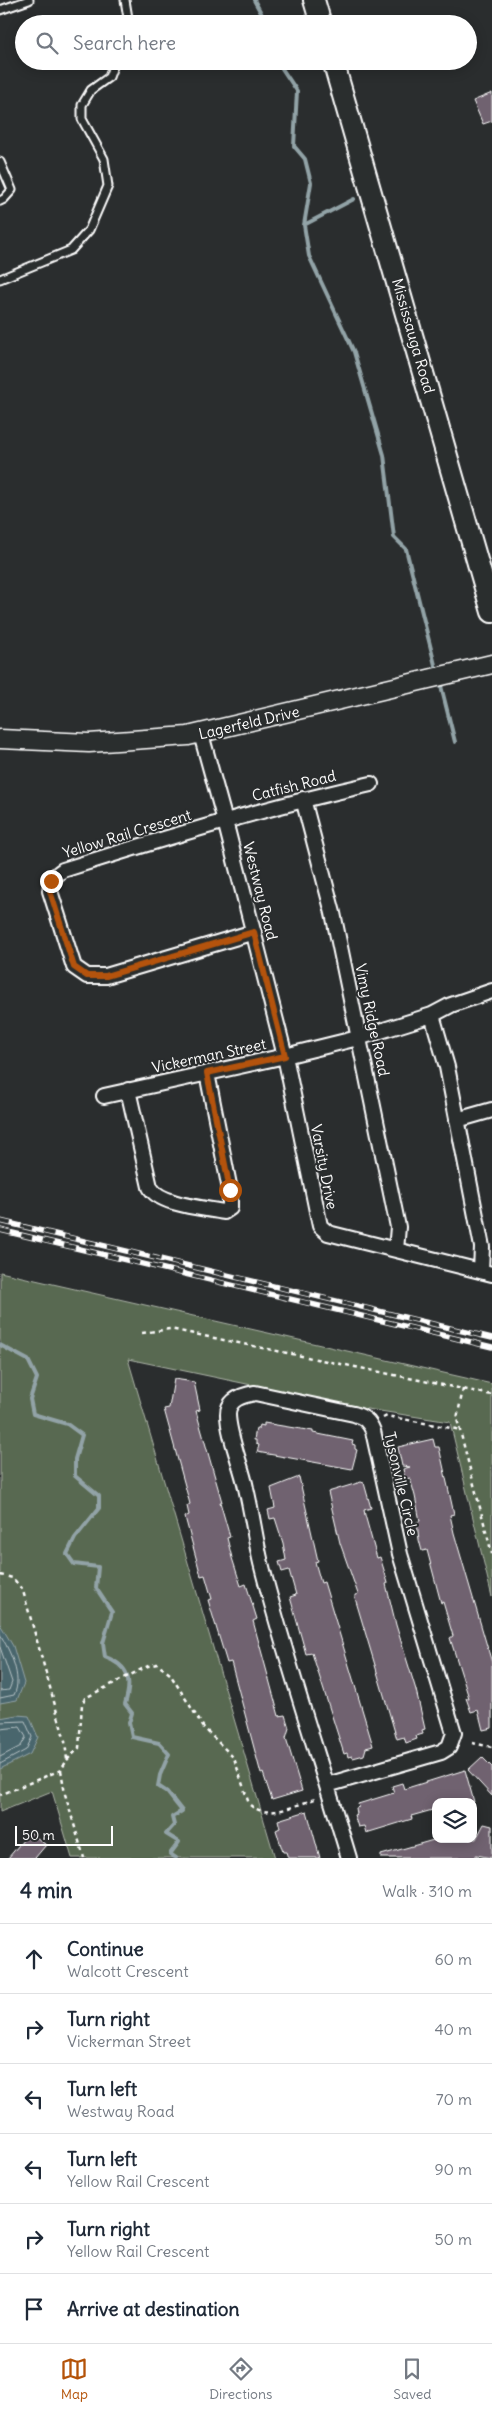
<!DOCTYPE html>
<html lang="en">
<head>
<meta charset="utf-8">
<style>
	:root { --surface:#fff; --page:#f2f2f3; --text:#1f2937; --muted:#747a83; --line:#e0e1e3; --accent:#b45309 }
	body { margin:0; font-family:Delius,sans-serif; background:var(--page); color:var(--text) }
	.controls { position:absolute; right:15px; bottom:15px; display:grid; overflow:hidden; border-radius:10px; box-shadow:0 2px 12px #0003 }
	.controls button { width:45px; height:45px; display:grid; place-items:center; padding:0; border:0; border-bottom:1px solid var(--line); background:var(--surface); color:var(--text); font:25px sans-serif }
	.scale { position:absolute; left:15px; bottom:12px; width:98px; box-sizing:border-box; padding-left:5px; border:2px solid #fff; border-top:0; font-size:14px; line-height:18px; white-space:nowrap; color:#fff; -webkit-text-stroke:4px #2a2d2e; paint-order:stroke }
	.stop { position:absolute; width:15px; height:15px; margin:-11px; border:4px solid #b45309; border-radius:50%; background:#fff }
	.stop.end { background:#b45309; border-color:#fff; box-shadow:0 1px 5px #0008 }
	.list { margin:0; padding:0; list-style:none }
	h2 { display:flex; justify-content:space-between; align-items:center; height:65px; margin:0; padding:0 20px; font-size:21px }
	h2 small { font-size:16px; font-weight:400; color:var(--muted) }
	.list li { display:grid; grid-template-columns:32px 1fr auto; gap:15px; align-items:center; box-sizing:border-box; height:70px; padding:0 20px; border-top:1px solid var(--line) }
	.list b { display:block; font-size:19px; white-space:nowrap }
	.list p { margin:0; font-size:16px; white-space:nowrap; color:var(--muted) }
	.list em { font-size:16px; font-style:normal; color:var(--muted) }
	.icon { flex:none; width:28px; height:28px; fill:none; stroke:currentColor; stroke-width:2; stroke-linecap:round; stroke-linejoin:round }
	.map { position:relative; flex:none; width:492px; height:1858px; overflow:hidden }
	.search { position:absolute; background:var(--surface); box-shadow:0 2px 12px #0003; left:15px; right:15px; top:15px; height:55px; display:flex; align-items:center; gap:12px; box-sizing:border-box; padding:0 18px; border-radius:28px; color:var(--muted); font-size:19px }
	.sheet { height:485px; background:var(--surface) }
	nav { display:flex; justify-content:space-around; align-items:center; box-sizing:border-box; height:70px; border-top:1px solid var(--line); background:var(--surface); font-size:14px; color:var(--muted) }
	nav a { display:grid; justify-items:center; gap:2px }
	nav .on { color:var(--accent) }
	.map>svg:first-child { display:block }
	.green { fill:#596951; stroke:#acb4a8 }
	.water { fill:#49666d; stroke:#92a3a7 }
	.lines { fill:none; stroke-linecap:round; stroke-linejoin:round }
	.shore { stroke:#b6c2c5; stroke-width:1 }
	.stream { stroke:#92a3a7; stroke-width:4 }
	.building { fill:#706270; stroke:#fff }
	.service-casing { stroke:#fff; stroke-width:11 }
	.minor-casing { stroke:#fff; stroke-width:18 }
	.tertiary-casing { stroke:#fff; stroke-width:21 }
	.secondary-casing { stroke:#fff; stroke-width:24 }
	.path { stroke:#fff; stroke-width:2.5; stroke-dasharray:4 4; stroke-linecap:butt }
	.service { stroke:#2a2d2e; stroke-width:7 }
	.minor { stroke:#2a2d2e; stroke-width:14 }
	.tertiary { stroke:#2a2d2e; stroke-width:18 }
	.secondary { stroke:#2a2d2e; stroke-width:20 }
	.rail-casing { stroke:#fff; stroke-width:5.5 }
	.rail { stroke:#2a2d2e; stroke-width:4; stroke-dasharray:11; stroke-linecap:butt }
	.route { stroke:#b45309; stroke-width:6 }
	.labels { text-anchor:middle; stroke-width:4; stroke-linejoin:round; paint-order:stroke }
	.street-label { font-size:15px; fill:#fff; stroke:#2a2d2e }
</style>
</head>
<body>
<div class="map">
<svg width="492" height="1858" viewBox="0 0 492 1858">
	<rect width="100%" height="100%" fill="#2a2d2e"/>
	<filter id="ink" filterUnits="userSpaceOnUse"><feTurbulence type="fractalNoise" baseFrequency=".02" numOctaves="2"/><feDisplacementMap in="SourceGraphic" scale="10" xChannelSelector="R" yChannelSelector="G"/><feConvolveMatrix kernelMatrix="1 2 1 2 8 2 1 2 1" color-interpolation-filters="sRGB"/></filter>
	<g filter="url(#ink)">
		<path class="green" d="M0,1272l492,112v213l-42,-175 -89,-14 -233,-49 147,499h-203l-20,-67 -52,21z"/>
		<path class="water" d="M0,1624l13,22 11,37 -7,17 -17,3z
			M17,1715l12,1 9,21 -8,17 -30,15v-51z"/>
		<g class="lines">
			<path class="shore" d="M0,1634c10,17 23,43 14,61l-14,3
				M0,1647l12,35 -3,8 -9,1
				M0,1722l25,-1 7,16 -6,13 -26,14
				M0,1729l20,-2 6,10 -5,9 -21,11"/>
			<path class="stream" d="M254,0l13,24
				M277,61l20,30 -3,55 11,13 6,24 -7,42 5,31 45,96 30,103 10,82 12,12 31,124
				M304,225l50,-26
				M440,682l15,60
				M0,1345l28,15 9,18 -7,21 3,15 34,10 15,11 -7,24v17l24,20v12l-24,30 -8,16 7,10 24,3 -2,21 16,24 -9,31 2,14c25,9 27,24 20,47l7,9 -3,10 3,14 27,6 10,11 -9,21 -2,11 9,6 15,19 -10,6 2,8 -8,9 13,8 -9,12 6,4"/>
		</g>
		<path class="building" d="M492,93v28l-9,3 -10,-23z
			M174,1379l20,3 6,28 -4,1 26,91h-2l10,35 -3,1 5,20 9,28 5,-2 11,35 -4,2 26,95 6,-1 4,13 -3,10 16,53 -30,9 -9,-27 -2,1 -30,-112 -4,1 -19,-63 4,-1 -7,-24 -4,1 -16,-59 4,-2 -2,-9 3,-2 -26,-95 5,-1z
			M264,1423l49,8v2l40,8 -1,3 3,1v4l2,1 -5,19 -95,-17 2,-7 -3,-1v-4h-2l2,-12 3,1 1,-4 4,1z
			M433,1439l2,8h4l15,67 -4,1 4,18 38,130v65l-9,2 -5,-20 -7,2 -5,-14h3l-19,-60 3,-2 -10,-34 -2,1 -14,-53 -5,1 -3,-11 -2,-18 3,-1 -5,-25 -5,-18 -5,1 -2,-10 7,-2 -8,-1 -4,-19z
			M299,1477l19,84 -3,1 6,21 3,-1 49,164 -7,2 -2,7 -11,3 -1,-2 -4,1 -1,-4 -3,1 -32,-101 -6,1 -16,-57 6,-2 -7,-25 -7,2 -3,-10 7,-2 -3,-17 -8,-25 -5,1 -2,-9 7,-2 -4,-20z
			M361,1482l3,1 7,25 -7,2 1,5 12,43 3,-1 8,26 -2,1 10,41 20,65 9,39 -3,1 1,4 -7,2 1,3 -11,4 -2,-6 -7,2 -42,-141v-3l3,-1 -18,-51 -12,-51z
			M482,1757l10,10v29l-24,-26z
			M465,1770l9,32h-38v7l-25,7 1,3 -46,14 -2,-7 -6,1 -4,-12 3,-1 -1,-6 3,-1 -1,-3 36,-11 -2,-7 10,-3 2,6z
			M307,1811l13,47h-32l-2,-6h-3l-7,-22 4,-2 -2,-8z
			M484,1824l8,2v32l-16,-3v3h-95v-3l56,-16h39z
			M30,1832l16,13 -11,13h-27z"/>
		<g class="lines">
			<g class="service-casing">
				<path id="service" d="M125,0l4,24
					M0,10l29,-10
					M0,162l12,28 -8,9 -4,2
					M0,279l71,-29 18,-20 19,-44 -4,-27 -22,-40v-14l9,-15 18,-13 6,-16"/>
			</g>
			<g class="minor-casing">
				<path id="minor" d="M201,734l24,87 60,235 35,170 8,7 164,41
					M303,799l30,114 65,314 -2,23
					M254,932l-148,44h-19l-13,-9 -24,-76c1,-11 4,-15 13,-21 102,-32 204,-63 308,-86
					M432,1015l15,52 35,180 -1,24
					M128,1090l22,97c9,18 55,21 74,25l6,-4v-18l-23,-117
					M104,1096l181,-40 73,-18 74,-23 19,-10 41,-14
					M457,1120l35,-10
					M327,1785l114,-33 8,-5 5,-14 -54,-179 -27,-123c-4,-10 -9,-14 -19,-17l-99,-21c-12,2 -27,6 -27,21 0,21 14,53 18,74 6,25 9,50 15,75 25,99 59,197 88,295"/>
			</g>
			<g class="tertiary-casing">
				<path id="tertiary" d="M0,739l89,4 99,-7 304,-72"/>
			</g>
			<g class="secondary-casing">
				<path id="secondary" d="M314,0l7,24
					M333,61l159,551"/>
			</g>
			<path class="path" d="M142,1333l28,-4 322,66
				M463,1389l-6,30 35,135
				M383,1418l4,-2 74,14
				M0,1575l13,3 10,13 42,150 2,19 -6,10 -61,25
				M472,1743l20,4
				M67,1760l12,-12 3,-44 3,-6 63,-32 9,-2 13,10 34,54 30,30 15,46c18,17 46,1 66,-5
				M61,1770l4,24 19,64"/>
			<use href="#service" class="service"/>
			<use href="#minor" class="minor"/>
			<use href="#tertiary" class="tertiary"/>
			<use href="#secondary" class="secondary"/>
			<g class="rail-casing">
				<path id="rail" d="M0,1221l492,117
					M0,1230l492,117"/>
			</g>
			<use href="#rail" class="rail"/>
		</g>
	</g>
	<g class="lines" filter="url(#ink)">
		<path class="route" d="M51,881l-1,10 24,76 13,9h19l148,-44 31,124 -78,17 23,117"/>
	</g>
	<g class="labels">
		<g class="street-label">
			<text transform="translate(413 336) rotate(74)" y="5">Mississauga Road</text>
			<text transform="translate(249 723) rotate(-13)" y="5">Lagerfeld Drive</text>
			<text transform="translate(294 786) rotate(-14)" y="5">Catfish Road</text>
			<text transform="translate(127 834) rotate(-17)" y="5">Yellow Rail Crescent</text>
			<text transform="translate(260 891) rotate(76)" y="5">Westway Road</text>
			<text transform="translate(372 1020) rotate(78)" y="5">Vimy Ridge Road</text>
			<text transform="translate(209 1056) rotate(-12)" y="5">Vickerman Street</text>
			<text transform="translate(324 1167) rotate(79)" y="5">Varsity Drive</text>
			<text transform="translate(401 1484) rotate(77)" y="5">Tysonville Circle</text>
		</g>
	</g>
</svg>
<div class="controls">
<button><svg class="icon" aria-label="layers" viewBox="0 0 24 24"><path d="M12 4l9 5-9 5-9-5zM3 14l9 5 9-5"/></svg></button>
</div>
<div class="scale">50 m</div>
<div class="stop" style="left:230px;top:1190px"></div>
<div class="stop end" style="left:51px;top:881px"></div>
<div class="search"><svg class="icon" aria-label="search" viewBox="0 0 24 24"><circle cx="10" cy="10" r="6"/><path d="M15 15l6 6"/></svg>Search here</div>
</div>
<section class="sheet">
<h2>4 min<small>Walk · 310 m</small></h2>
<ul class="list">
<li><svg class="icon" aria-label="ahead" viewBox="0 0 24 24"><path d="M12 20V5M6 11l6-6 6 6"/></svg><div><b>Continue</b><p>Walcott Crescent</p></div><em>60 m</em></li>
<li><svg class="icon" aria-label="right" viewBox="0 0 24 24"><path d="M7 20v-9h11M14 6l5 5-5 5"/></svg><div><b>Turn right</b><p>Vickerman Street</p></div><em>40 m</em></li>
<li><svg class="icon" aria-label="left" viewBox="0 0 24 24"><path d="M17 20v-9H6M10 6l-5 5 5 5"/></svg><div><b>Turn left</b><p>Westway Road</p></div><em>70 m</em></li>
<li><svg class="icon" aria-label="left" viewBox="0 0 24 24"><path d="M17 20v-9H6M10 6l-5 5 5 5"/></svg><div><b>Turn left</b><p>Yellow Rail Crescent</p></div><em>90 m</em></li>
<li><svg class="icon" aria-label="right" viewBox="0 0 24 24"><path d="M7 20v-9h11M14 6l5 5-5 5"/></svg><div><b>Turn right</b><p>Yellow Rail Crescent</p></div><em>50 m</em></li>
<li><svg class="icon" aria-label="arrive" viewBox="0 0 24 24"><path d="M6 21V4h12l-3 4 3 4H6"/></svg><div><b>Arrive at destination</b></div></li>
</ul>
</section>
<nav>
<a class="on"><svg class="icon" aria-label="map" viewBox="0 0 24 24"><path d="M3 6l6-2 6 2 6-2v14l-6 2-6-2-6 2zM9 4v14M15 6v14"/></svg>Map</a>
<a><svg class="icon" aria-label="directions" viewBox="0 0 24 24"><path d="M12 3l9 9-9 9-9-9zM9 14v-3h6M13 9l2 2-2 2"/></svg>Directions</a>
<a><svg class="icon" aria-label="saved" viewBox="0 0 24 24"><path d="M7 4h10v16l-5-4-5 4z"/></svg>Saved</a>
</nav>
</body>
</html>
